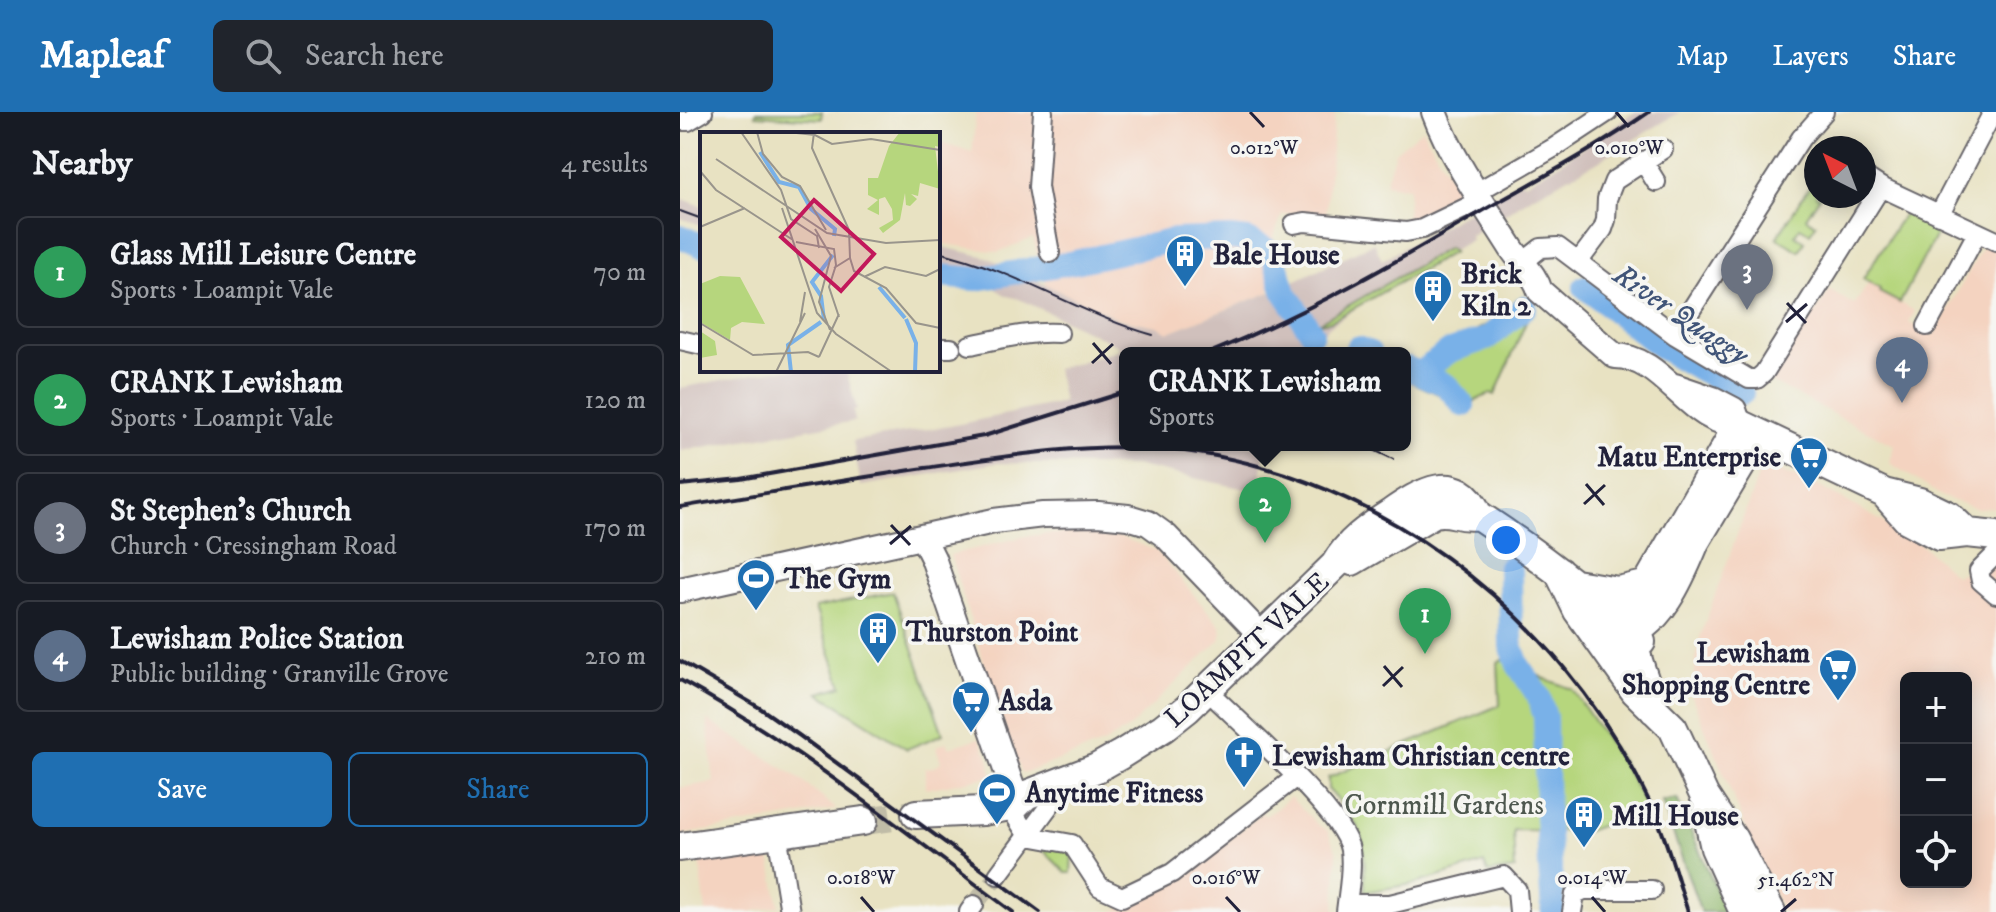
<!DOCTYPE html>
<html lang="en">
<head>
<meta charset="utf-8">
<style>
	:root { --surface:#171b24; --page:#20242c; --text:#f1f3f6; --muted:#9ea1a6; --line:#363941; --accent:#1f6fb2 }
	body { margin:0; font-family:"IM FELL DW Pica",serif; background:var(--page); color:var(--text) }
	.controls { position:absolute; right:24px; bottom:24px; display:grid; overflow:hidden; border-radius:12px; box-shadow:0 4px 20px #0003 }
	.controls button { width:72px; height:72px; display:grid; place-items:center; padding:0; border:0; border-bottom:2px solid var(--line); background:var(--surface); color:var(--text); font:40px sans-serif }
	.compass { position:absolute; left:1124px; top:24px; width:72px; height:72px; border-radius:50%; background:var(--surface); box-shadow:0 4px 20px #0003; rotate:318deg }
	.you { position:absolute; left:826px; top:428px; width:28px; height:28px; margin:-20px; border:6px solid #fff; border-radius:50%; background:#1a73e8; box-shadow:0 0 0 12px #1a73e833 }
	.badge { display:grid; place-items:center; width:52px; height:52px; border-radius:50%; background:var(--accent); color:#fff; font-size:26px; font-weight:700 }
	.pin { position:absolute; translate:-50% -66px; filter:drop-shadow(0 2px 4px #0008) }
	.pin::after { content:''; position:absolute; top:42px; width:28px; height:24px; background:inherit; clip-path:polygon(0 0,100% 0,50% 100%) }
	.popup { position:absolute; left:439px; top:235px; width:292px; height:104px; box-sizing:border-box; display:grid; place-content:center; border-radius:12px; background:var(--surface); filter:drop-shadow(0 2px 6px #0005); font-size:26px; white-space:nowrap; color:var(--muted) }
	.popup b { font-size:30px; color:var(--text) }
	.popup::after { content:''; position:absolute; left:50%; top:100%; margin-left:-16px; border:16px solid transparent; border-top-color:var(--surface) }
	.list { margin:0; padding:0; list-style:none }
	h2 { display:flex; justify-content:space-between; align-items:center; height:104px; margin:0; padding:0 32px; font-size:34px }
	h2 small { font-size:26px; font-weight:400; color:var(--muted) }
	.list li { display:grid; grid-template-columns:52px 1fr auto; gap:24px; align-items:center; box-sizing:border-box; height:112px; margin:0 16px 16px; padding:0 16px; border:2px solid var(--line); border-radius:12px }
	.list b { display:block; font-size:30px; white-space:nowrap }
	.list p { margin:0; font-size:26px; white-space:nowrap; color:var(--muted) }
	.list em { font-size:26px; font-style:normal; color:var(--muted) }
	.actions { display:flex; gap:16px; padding:24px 32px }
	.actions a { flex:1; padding:18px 0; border:2px solid var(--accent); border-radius:12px; text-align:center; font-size:28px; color:var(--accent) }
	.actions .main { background:var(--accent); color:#fff }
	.icon { flex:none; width:44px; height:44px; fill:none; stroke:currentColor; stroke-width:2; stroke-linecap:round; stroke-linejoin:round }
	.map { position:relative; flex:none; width:1316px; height:800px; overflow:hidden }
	header { display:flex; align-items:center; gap:48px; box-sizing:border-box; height:112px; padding:0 40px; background:var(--accent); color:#fff }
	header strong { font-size:38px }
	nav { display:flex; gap:44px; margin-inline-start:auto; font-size:28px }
	.search { width:560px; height:72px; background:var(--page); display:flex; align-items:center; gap:20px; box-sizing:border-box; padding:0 28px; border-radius:12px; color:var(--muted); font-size:30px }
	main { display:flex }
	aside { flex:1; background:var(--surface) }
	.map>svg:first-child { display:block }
	.built { fill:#f4d3c0; fill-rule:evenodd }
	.industrial { fill:#d0c0bc }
	.green { fill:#b6d67d; stroke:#6c7c5c; stroke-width:2 }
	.forest { fill:#90b76c; stroke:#596c54; stroke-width:2 }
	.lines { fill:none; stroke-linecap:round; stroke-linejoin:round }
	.river { stroke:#79b1e8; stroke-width:24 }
	.minor-tunnel { stroke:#c0bca7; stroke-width:18; stroke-dasharray:18 9; stroke-linecap:butt }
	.highway-tunnel { stroke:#c0bca7; stroke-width:28; stroke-dasharray:28 14; stroke-linecap:butt }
	.minor-casing { stroke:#67656a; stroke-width:22 }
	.major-casing { stroke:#67656a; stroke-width:28 }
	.highway-casing { stroke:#67656a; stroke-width:32 }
	.minor { stroke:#fff; stroke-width:18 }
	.major { stroke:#fff; stroke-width:24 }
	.highway { stroke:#fff; stroke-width:28 }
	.tram { stroke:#22223b; stroke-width:2 }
	.rail { stroke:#22223b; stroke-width:4 }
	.ticks { fill:none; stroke:#22223b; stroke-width:3 }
	.labels { text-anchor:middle; stroke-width:7; stroke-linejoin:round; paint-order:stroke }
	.poi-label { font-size:28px; font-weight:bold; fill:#22223b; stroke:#f6f6f2; text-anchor:start }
	.street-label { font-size:28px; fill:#22223b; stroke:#f6f6f2 }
	.park-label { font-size:28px; fill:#4e584f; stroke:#f6f6f2 }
	.water-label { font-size:30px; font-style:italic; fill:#405478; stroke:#f6f6f2 }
	.inset-river { fill:none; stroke:#79b1e8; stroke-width:4 }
	.inset-road { fill:none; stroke:#99958c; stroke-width:2 }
	.view { fill:#c2185b; fill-opacity:0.15; stroke:#c2185b; stroke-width:4 }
	.inset-edge { fill:none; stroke:#22223b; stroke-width:4 }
	.ticks-label { font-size:20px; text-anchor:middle; fill:#22223b; stroke:#f6f6f2; stroke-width:7; stroke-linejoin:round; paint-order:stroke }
</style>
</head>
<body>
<header>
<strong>Mapleaf</strong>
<div class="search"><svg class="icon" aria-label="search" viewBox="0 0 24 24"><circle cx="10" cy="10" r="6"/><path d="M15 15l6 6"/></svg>Search here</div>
<nav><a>Map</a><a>Layers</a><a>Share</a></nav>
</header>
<main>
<aside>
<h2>Nearby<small>4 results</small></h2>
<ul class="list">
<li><span class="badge" style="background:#2e9e5b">1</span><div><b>Glass Mill Leisure Centre</b><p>Sports · Loampit Vale</p></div><em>70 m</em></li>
<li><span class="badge" style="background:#2e9e5b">2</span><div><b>CRANK Lewisham</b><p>Sports · Loampit Vale</p></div><em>120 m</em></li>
<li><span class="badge" style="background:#6b7280">3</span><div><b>St Stephen's Church</b><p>Church · Cressingham Road</p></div><em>170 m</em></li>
<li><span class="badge" style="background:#5c6f8a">4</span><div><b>Lewisham Police Station</b><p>Public building · Granville Grove</p></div><em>210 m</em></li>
</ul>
<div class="actions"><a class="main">Save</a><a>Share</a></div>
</aside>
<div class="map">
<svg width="1316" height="800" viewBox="0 0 1316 800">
	<rect width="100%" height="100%" fill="#f6f6f2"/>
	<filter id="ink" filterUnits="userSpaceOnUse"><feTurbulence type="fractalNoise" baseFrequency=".0125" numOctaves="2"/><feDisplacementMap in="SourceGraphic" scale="16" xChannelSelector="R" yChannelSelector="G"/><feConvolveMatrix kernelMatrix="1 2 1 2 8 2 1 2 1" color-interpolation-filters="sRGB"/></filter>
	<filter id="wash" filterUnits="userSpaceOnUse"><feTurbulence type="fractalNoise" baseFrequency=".006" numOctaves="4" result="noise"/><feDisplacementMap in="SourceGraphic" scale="32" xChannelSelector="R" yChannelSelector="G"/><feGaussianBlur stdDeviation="1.8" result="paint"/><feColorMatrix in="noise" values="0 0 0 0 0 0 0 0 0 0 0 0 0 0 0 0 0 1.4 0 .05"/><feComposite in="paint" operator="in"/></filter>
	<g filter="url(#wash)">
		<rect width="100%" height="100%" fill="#e8e2c2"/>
		<path class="built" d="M296,0h359l-9,102h-44l-16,45 5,33 -102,40 -12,-6 -39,-8 -72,-33 -13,-47 -35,14 -60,-9v-101l34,11z
			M742,17l33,56 3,21 -37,21 -15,-3 3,-36 -24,-4 10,-32z
			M1304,132l12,5v258l-18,2 -35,-12 -53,-34 4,-18 -125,-64 61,-91 24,15 15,-22 12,7 -1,2 35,19 -6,12 25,12z
			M1082,353l48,17 38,20 70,40 37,33 41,-10v347h-213l-15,-30 -76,-185 6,-54zM1226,566h60v204h-60z
			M422,418l55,21 63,75 2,6 -2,8 -90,87 -25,16 -83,31 -20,-53 -52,-166 76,-19z
			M27,608l90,57 39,32 -156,26v-47l34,-6z
			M299,626l10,20 3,18 -66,13 -1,-21 9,-1 7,-5 -5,-15 10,-5 3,6z
			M610,685l28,28 9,5 10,22 -2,60h-223l60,-27 90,-72 3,3 7,-4z
			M88,735l11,59 -29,6h-44l-7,-54z"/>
		<path class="industrial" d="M955,0h45l-85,51 -62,33 -63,40 1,4 -82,45 -59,41 -24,22 2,5h-170l-15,-4 7,4h-5v92h141l-7,47 -121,-26 -142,-3 -135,23 -8,-45 107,-17 103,-22 -7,-33 63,-19 -1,-5 -99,-46 -12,-3 -34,-21 -35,-9v-20l49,11 132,62 38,7 12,6 102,-40 103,-49 8,17 141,-80 2,3 32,-18z
			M0,86l22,8v19l-22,-7z
			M94,258h72l11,40 -4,1 2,10 -175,30v-63z"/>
		<path class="green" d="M76,0h66l-1,7 -66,-4z
			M1136,64v20h4l-14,22 10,6 -6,9 -10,-6 -5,8 10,7 -6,9 -22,-13z
			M1225,100l34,17 -39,74 -21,-11 1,-3 -17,-10z
			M768,136l5,4 -122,69 -13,2z
			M843,192l6,11 -34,80 -4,-2 -26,13 -56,-25 8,-17z
			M213,480l50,142 -36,15 -88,-56 23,-7 -27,-78z
			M826,546l37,20 29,11 51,75 24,45 -60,22 -74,-1 2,39 -27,4 -4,-10 -66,20 -53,9c-1,-57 2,-60 -37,-103v-11l172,-73 -2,-43z
			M356,731l36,10 -1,20h-5z"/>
		<path class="forest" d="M997,687l49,113h-25l-39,-110z"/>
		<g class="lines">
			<path class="river" d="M0,124l22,10
				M258,164l39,3 98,-17 100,-22 55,-2 18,2 21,11 5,6 11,36 27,40
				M905,175l77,61 80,45
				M677,236l13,5
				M727,256l39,17 17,20
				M740,261l30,-22 38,-13 37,-31
				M830,456l1,78 7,19 21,32 6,20 2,101 6,94"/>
		</g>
	</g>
	<g filter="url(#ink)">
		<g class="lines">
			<path class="minor-tunnel" d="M294,793l24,-30"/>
			<path class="highway-tunnel" d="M183,709l53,-7"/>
			<g class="minor-casing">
				<path id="minor" d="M363,0l-5,75 12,66
					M0,9h8l15,-9
					M963,49l13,21
					M1184,64l17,11 115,54
					M797,80l78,-45 53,-35
					M1259,103l54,-103
					M614,112l11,-2 101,10 16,-3 60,-29
					M899,149l24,-32 3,-9 1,-21 7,-18 49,-32
					M842,151l19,-15 17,-1 117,88 74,44h8l7,-6 117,-186
					M1247,214l50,-93
					M995,223l126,-197 23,-26
					M0,228l22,5
					M290,233c29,-6 60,-14 89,-12
					M258,236h13
					M1316,442l-17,17 2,10 15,13
					M527,578c30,30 138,124 143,160 3,20 -2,42 -4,62
					M332,699l16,25 44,8 28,43 22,10 50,-24 124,-96
					M97,721l13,79
					M318,763l60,-81
					M667,792h43l114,-28 13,14 2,22
					M289,800l5,-7
					M892,800l3,-18 9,-4h68"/>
			</g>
			<g class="major-casing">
				<path id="major" d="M754,0c18,48 51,94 78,137 10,15 23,25 28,42l75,65c49,0 76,71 124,68l-5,-14 -21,-11 -38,-13
					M243,426l10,20 80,232
					M0,478l314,-69 49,-6 55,-1 30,3 20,6 18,13 96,100"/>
			</g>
			<g class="highway-casing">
				<path id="highway" d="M1204,381l23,26 32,17 28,-3 29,3
					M798,403c58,38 113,80 163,127
					M672,449l82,-48c18,-5 23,6 44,2
					M879,460l19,39 57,80 38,37 31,67 29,44 38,73
					M895,472l43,7 27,-6
					M940,525c40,-9 61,-61 75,-95l64,-107
					M974,598c-9,-35 -28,-65 -20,-103l105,-183 145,69 36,9 29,14 18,17
					M1027,700l8,36 29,64
					M236,702l67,-3 33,-6 10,-10 71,-27 23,-13 43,-27 24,-19 148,-144c13,-23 33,-37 55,-51 30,-21 68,-45 88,1
					M0,735l183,-26"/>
			</g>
			<use href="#minor" class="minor"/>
			<use href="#major" class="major"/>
			<use href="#highway" class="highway"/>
			<path class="tram" d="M0,99l22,8
				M258,140c76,17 141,62 215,83
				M683,333l30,14"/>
			<path class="rail" d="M529,241c97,-39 187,-91 277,-144 55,-31 111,-61 163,-97
				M0,373l61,-6 243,-43 141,-44
				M0,395c82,-13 163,-27 245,-39 76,-11 150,-24 227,-20 213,13 408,163 497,353 17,35 27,74 39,111
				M0,549l80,47 40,28 240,176
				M0,568c118,65 225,152 333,232"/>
		</g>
	</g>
	<path class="ticks" d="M570,0l14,15M936,0l13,15M1107,191l19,20M1106,210l21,-18M413,231l18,21M412,251l21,-19M906,372l18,21M904,392l21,-19M211,413l19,20M210,432l21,-18M704,554l18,21M703,574l20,-19M181,785l13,15M546,785l14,15M912,785l13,15M1101,800l15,-13"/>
	<defs>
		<g id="building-pin" transform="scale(2)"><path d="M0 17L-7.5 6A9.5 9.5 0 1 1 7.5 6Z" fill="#1f6fb2" stroke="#f6f6f2"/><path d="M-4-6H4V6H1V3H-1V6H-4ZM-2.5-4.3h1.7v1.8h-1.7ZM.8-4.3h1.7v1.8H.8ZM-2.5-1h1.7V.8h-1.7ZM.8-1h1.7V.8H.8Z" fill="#fff"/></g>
		<g id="supermarket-pin" transform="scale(2)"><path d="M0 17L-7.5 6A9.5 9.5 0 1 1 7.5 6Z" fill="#1f6fb2" stroke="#f6f6f2"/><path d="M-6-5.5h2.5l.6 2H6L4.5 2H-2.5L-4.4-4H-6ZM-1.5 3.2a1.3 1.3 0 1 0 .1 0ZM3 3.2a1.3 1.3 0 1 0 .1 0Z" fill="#fff"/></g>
		<g id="stadium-pin" transform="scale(2)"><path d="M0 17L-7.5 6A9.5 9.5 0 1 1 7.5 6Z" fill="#1f6fb2" stroke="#f6f6f2"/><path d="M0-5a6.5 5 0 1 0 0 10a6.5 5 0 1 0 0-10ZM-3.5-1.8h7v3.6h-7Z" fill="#fff"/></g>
		<g id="church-pin" transform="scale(2)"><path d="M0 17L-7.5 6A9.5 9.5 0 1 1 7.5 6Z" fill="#1f6fb2" stroke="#f6f6f2"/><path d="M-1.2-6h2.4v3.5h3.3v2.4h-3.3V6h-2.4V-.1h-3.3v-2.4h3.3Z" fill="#fff"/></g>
	</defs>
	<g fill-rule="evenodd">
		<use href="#building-pin" x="505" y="142"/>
		<use href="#building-pin" x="753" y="177"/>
		<use href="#supermarket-pin" x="1129" y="344"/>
		<use href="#stadium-pin" x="76" y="466"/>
		<use href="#building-pin" x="198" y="519"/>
		<use href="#supermarket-pin" x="1158" y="556"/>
		<use href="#supermarket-pin" x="291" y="588"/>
		<use href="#church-pin" x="564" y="643"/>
		<use href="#stadium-pin" x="317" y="680"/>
		<use href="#building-pin" x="904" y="703"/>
	</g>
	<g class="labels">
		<g class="poi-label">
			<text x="533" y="152">Bale House</text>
			<text x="781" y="171">Brick<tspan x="781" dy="32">Kiln 2</tspan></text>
			<text x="1101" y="354" text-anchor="end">Matu Enterprise</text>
			<text x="104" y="476">The Gym</text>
			<text x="226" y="529">Thurston Point</text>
			<text x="1130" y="550" text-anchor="end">Lewisham<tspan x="1130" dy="32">Shopping Centre</tspan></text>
			<text x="319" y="598">Asda</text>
			<text x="592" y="653">Lewisham Christian centre</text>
			<text x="345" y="690">Anytime Fitness</text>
			<text x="932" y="713">Mill House</text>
		</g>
		<g class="street-label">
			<text transform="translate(566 537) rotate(-43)" y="10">LOAMPIT VALE</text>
		</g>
		<g class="park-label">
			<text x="764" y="702">Cornmill Gardens</text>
		</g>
		<g class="water-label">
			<text transform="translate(1001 202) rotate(34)" y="10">River Quaggy</text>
		</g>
	</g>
	<g transform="translate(20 20)">
		<rect width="240" height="240" fill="#e8e2c2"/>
		<path d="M200,0h40v15l-5,-1 5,43 -20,-6 -2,13 -7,-2 6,5 -7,7 -4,-1 -1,-12 -5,27 -17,13 -4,-5 14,-8 -1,-11 -7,-12 -6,2v16l-12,-6 11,-9 -10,-5v-17h10l11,-32zM20,144l20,1 25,47 -23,-2 -11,6 -1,12 -30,-18v-38zM0,199l15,10 2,14 -17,3z" fill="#b6d67d"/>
		<path class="inset-river" d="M60,20l19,30 20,5 12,22 24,20 -1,7M179,155l26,31M206,187l10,24 -1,29M124,188l-3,-24 -9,-14 21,-27M91,240l-3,-27 33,-23"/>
		<path class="inset-road" d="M41,0l40,58 10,29 26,17 2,12M57,0l6,22 19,23 18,9 26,44M87,0l28,3 17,9 39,-5 69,11M114,1l-2,15 37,82 1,28M16,27l111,74 59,10 54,-3M0,39l16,19 77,50M82,76l35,105 19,21 56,38M0,95l45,-19M115,97l16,27 -12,46 11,28M96,110l38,7 2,16 -7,22 10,30M134,136l16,-10 4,13 32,17 30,35 24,5M164,145l21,-10 41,9 14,-7M100,190l5,-30M0,191l53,32 55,-3 11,5M119,225l20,-43M76,240l29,-59"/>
		<path class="view" d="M114,68l60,54 -33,37 -60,-54z"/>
		<rect width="240" height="240" class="inset-edge"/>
	</g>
	<g class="ticks-label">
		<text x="584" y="42">0.012°W</text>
		<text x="949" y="42">0.010°W</text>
		<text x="181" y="772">0.018°W</text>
		<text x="546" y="772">0.016°W</text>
		<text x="912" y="772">0.014°W</text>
		<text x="1116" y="774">51.462°N</text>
	</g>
</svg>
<div class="controls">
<button>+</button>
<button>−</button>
<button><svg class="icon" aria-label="locate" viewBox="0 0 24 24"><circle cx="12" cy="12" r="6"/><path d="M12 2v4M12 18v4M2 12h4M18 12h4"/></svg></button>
</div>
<svg class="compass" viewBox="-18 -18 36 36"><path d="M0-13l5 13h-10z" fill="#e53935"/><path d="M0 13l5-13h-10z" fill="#9ea1a6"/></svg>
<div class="you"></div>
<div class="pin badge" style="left:745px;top:542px;background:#2e9e5b">1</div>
<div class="pin badge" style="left:585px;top:431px;background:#2e9e5b">2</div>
<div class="popup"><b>CRANK Lewisham</b>Sports</div>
<div class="pin badge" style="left:1067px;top:198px;background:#6b7280">3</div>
<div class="pin badge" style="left:1222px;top:291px;background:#5c6f8a">4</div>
</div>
</main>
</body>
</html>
